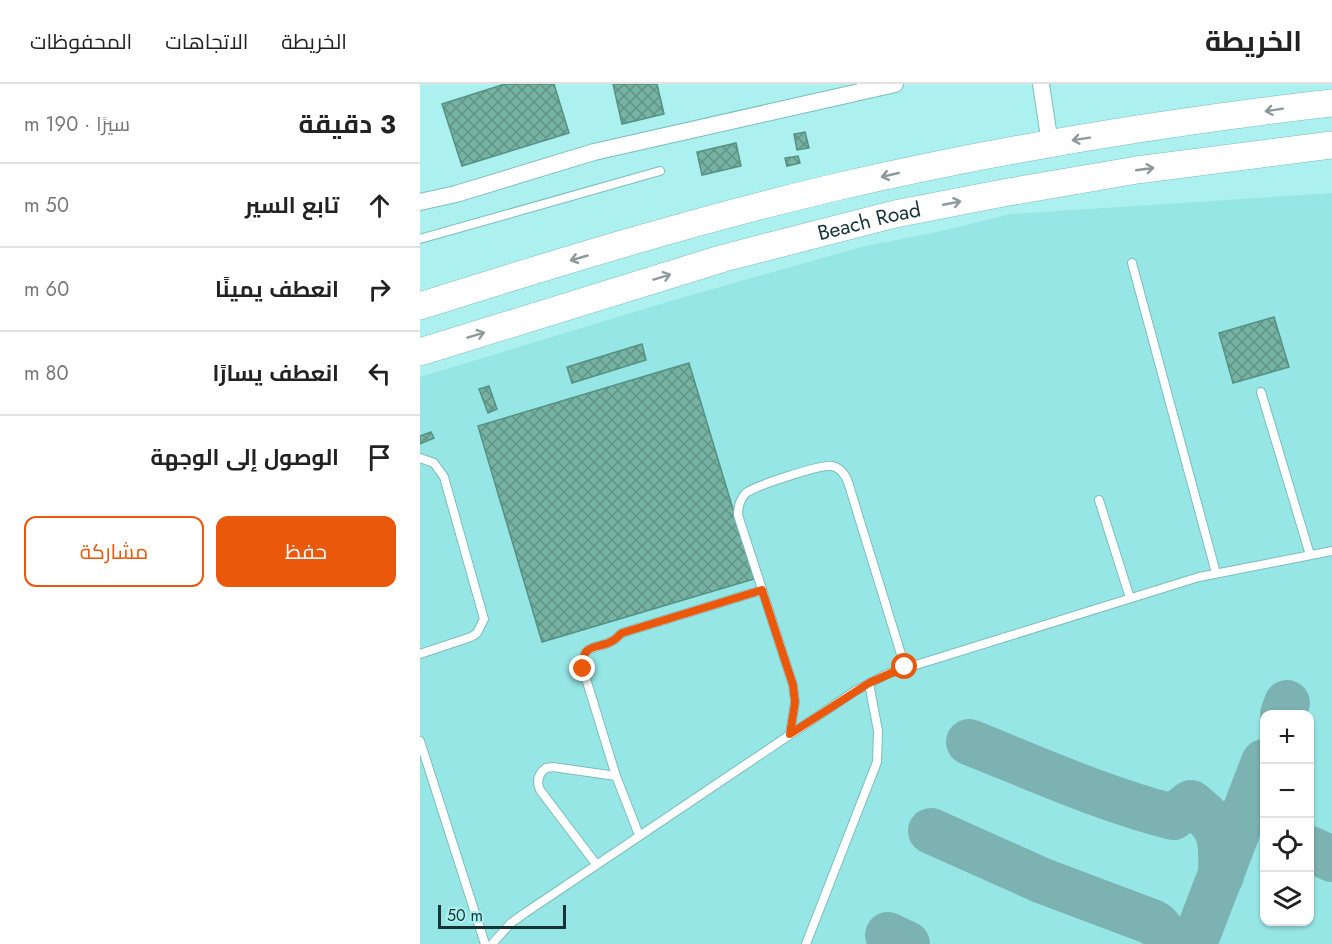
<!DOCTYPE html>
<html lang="ar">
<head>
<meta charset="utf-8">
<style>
	:root { --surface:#fff; --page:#f2f2f2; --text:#222; --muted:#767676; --line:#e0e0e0; --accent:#ea580c }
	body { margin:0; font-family:Jost,Cairo,sans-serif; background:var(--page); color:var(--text); direction:rtl }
	.controls { position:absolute; right:18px; bottom:18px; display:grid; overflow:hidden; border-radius:12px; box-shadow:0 2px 4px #0004 }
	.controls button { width:54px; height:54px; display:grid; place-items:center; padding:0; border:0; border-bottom:2px solid var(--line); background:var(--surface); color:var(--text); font:30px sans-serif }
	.scale { position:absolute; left:18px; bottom:15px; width:128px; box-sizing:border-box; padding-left:6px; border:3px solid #173333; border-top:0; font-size:16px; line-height:21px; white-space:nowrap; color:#173333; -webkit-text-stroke:4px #acf0ef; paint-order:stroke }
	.stop { position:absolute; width:18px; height:18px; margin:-14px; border:4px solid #ea580c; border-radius:50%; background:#fff }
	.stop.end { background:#ea580c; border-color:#fff; box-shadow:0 2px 6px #0008 }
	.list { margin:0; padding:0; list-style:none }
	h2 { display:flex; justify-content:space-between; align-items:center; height:78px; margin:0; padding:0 24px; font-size:26px }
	h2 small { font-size:20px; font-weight:400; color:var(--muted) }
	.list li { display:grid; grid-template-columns:39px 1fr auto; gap:18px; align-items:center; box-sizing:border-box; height:84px; padding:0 24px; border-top:2px solid var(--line) }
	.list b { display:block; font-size:22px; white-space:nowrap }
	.list em { font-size:20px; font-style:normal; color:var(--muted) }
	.actions { display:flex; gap:12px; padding:18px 24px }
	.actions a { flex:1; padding:14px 0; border:2px solid var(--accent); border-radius:12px; text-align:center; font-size:21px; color:var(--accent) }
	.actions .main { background:var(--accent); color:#fff }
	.icon { flex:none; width:33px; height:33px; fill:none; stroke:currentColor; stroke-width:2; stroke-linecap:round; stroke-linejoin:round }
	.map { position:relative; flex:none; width:912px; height:860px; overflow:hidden; direction:ltr }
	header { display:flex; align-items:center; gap:36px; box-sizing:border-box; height:84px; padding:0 30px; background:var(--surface); border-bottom:2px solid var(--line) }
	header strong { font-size:28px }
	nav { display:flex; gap:33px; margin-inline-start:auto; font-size:21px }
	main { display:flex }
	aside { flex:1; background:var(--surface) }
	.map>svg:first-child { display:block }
	.built { fill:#97e6e6; fill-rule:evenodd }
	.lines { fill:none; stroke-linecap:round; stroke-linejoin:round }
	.taxiway { stroke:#7cb2b2; stroke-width:46 }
	.building { fill:url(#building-cross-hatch); stroke:#559182; stroke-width:1.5 }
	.service-casing { stroke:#7bbdbd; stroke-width:10 }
	.minor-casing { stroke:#7bbdbd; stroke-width:18 }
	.trunk-casing { stroke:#7bbdbd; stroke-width:28 }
	.service { stroke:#fff; stroke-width:8 }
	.minor { stroke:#fff; stroke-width:16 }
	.trunk { stroke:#fff; stroke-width:27 }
	.oneway { stroke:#8b9999 }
	.route { stroke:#ea580c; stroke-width:8 }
	.labels { text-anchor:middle; stroke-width:4.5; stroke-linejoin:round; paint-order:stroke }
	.street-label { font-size:21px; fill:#173333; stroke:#acf0ef }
</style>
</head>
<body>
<header>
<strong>الخريطة</strong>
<nav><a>الخريطة</a><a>الاتجاهات</a><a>المحفوظات</a></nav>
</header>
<main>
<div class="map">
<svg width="912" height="860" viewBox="0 0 912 860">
	<defs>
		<pattern id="building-cross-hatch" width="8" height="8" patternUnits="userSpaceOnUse" patternTransform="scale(1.5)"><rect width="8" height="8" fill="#76b3a2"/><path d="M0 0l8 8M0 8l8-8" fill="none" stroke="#609285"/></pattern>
	</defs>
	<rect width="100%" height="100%" fill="#acf0ef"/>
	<path class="built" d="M912,109v751h-912v-567l254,-77 191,-54 68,-13 78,-19zM844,630h46v208h-46z"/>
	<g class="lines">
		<path class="taxiway" d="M863,630l4,-11
			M549,658c68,27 134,57 204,75l18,-14c32,25 31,34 30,73
			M511,747l112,50 109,41 5,3 16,19
			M890,765l22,10
			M468,851l19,9
			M774,860l70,-182"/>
	</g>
	<path class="building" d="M85,0h49l15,49 -107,33 -20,-62z
		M193,0h44l7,30 -42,10z
		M385,48l4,16 -12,2 -3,-16z
		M316,59l5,23 -39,9 -5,-23z
		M378,72l2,7 -13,3 -2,-8z
		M854,233l15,50 -56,16 -14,-50z
		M222,260l4,16 -74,23 -5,-16z
		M269,279l65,216 -212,63 -64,-216z
		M69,302l8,23 -9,4 -9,-24z
		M11,348l3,6 -14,6v-8z"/>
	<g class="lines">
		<g class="service-casing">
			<path id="service" d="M0,155l240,-68
				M712,179l84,310
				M841,308l49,163
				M0,374l14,5 10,14 40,142 -7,14 -6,4 -51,17
				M679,416l31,98
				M370,650l5,-32 -2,-17 -55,-170c0,-8 2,-16 8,-22 8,-7 76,-29 86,-27 9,2 13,8 16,16l57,185
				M0,657l65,203
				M219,751l-23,-59 -33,-107c-4,-27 17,-19 31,-29 3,-2 5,-5 8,-7l140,-43
				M176,780l-56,-74c-4,-9 -2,-16 6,-22l7,-1 63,9
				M72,860l19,-21 14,-10 330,-222 32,-17 312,-97 133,-26
				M386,860l71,-182 1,-31 -9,-48"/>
		</g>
		<g class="minor-casing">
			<path id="minor" d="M621,0l9,60
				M0,118l36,-8 138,-42 301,-68"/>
		</g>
		<g class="trunk-casing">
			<g id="trunk">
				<path d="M0,222c136,-43 273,-85 412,-118 163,-38 333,-66 500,-85"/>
				<path id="s1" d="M0,268l304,-94 171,-44 108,-21 134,-23 195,-25"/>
			</g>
		</g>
		<use href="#service" class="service"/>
		<use href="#minor" class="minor"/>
		<use href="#trunk" class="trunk"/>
	</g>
	<defs><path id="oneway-shaft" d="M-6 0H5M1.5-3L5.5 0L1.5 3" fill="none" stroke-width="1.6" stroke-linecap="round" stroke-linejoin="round" transform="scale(1.5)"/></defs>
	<g class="oneway">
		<use href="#oneway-shaft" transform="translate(854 26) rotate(171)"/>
		<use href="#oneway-shaft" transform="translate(661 55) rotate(171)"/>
		<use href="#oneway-shaft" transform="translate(725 85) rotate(-8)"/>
		<use href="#oneway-shaft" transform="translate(470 91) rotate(167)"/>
		<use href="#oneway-shaft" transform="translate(532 119) rotate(-11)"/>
		<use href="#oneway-shaft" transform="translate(159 174) rotate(164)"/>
		<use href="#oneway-shaft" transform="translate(242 193) rotate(-17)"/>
		<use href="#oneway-shaft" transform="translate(56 251) rotate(-17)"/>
	</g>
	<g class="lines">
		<path class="route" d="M163,585c-3,-28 17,-19 31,-29 3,-2 5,-5 8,-7l140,-43 31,95 2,17 -5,32 79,-51 36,-16"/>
	</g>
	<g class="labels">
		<g class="street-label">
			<text dy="7" stroke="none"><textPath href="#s1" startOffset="468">Beach Road</textPath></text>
		</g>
	</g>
</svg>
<div class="controls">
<button>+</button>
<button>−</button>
<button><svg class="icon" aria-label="locate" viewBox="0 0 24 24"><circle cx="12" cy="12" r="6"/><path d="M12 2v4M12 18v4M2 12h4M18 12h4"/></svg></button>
<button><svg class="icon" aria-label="layers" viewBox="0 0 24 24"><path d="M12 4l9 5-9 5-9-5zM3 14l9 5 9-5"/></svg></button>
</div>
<div class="scale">50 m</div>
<div class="stop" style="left:485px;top:583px"></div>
<div class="stop end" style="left:163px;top:585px"></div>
</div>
<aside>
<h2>3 دقيقة<small>سيرًا · 190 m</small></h2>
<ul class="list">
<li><svg class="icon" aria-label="ahead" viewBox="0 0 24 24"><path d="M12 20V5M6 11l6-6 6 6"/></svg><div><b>تابع السير</b></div><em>50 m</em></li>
<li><svg class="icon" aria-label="right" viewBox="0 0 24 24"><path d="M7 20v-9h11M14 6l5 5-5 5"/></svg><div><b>انعطف يمينًا</b></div><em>60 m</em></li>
<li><svg class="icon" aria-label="left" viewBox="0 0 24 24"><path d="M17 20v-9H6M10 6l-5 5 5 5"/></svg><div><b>انعطف يسارًا</b></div><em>80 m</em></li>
<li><svg class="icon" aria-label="arrive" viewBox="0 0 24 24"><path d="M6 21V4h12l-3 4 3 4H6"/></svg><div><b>الوصول إلى الوجهة</b></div></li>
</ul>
<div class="actions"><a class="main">حفظ</a><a>مشاركة</a></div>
</aside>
</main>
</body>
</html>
